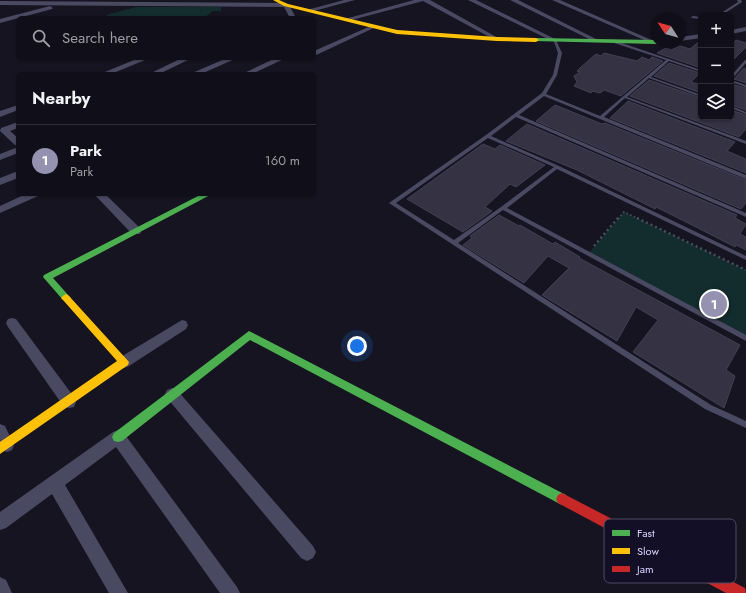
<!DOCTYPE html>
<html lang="en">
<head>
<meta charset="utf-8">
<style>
	:root { --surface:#100f19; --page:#1e1d26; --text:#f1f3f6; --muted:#9c9ca2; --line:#302f38; --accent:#9591b1 }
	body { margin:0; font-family:Jost,sans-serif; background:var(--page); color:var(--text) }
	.controls { position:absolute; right:12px; top:12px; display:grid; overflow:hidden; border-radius:6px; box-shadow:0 1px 3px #0004 }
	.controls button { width:36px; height:36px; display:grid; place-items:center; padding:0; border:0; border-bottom:1px solid var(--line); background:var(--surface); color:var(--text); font:20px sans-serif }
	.compass { position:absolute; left:650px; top:12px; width:36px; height:36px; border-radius:50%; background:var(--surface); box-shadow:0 1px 3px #0004; rotate:306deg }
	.you { position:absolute; left:357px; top:346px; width:14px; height:14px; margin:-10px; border:3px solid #fff; border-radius:50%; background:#1a73e8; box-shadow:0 0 0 6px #1a73e833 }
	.badge { display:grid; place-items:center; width:26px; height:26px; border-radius:50%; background:var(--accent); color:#fff; font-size:13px; font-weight:700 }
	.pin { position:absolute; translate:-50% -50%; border:2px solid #fff; box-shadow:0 1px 4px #0006 }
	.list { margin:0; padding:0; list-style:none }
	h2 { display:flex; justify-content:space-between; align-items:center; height:52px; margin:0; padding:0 16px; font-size:17px }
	h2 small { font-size:13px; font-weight:400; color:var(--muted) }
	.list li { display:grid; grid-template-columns:26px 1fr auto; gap:12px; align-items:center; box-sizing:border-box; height:72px; padding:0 16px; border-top:1px solid var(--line) }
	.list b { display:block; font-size:15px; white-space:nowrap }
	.list p { margin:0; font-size:13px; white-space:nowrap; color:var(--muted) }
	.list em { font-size:13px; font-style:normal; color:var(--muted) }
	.icon { flex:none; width:22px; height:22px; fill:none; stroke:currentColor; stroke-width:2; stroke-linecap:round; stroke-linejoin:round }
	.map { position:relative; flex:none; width:746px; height:593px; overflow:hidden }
	.search { position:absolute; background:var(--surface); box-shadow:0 1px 3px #0004; left:16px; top:16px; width:300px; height:44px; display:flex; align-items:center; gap:10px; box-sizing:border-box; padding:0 14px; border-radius:6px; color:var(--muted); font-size:15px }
	.panel { position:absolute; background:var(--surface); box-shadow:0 1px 3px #0004; left:16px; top:72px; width:300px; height:124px; border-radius:6px }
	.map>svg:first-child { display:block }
	.green { fill:#132c2d }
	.building { fill:#343243; stroke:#433f54 }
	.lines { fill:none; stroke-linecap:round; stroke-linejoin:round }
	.path-far1 { stroke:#44505f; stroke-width:2; stroke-dasharray:1.5 2.5; stroke-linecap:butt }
	.path { stroke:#44505f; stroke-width:2.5; stroke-dasharray:2 3; stroke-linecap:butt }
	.lane { fill:#4a4962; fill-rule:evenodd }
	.street { fill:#4a4962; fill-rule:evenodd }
	.fast { fill:#4caf50; fill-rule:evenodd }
	.slow { fill:#ffc107; fill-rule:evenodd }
	.jam { fill:#c62828; fill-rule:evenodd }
	.key { fill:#130f26; stroke:#4e4a67; stroke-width:1 }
	.key-label { font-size:11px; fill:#d9d4ff }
</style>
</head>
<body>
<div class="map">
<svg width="746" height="593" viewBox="0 0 746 593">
	<rect width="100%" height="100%" fill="#161421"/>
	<path class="green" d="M136,7h85v4h-8l-9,7h-94l-4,-3z
		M624,212l122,58v68l-159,-83z"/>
	<path class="building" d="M701,40v28l-44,-15 9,-5 5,2 9,-4 10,3z
		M736,40l10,3v4l-15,15v-15z
		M604,53l33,8 5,-4 7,3 3,-3 11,4 -42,35 -17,-6 -4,3 -8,-2 -1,2 -17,-7 3,-4 -3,-6 6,-4 -3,-1 3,-3 16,-14 5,2z
		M669,63l31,10 -9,9 10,3v8l-47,-17z
		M744,68l2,1v14l-12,-4z
		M649,80l52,18v19h30v-7l15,5v14l-7,8 -109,-41z
		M731,84l15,4v22l-15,-5z
		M628,101l107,41 -8,9 19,8v14l-136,-55z
		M555,105l47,19 3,-1 141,57v23l-5,6 -205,-88z
		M527,124l210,91 -2,3 11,6 -6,10 6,3v13l-10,-5 -1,2 -45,-23 -34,-17 -1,2 -78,-39 -71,-29z
		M483,144l12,5 5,-4 45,20 -29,22 -6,-3 -25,23 7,4 -29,21 -56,-33z
		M499,215l20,11 1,-1 33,19 2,-2 25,15 -1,1 161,87 -14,25 9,6 -11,32 -91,-56 25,-32 -22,-13 -19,34 -75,-46 27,-27 -21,-12 -24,27 -61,-38 9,-7 -2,-2z"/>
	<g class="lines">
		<path class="path-far1" d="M618,219l6,-7 15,7"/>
		<path class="path" d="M637,218l109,52
			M594,246l24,-28"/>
		<path class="lane" d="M737,0h4l1,2 -20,13h-4l20,-13z
			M693,16l8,1v2l-9,-1 -1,-1z
			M553,39l3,1 6,13 -5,22 -11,19 54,22 66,-56 -52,-17v-2h2l85,29v2l-32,-11 -18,16 50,18v2l-52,-19 -22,19 119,44v3l-121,-46 -21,19 142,58v4l-202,-83 -25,19 227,98v4l-230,-100 -25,19 68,30 187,90v4l-189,-91 -50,39 239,127v6l-243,-131 -45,33 253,162 35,16v7l-41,-19 -316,-206 97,-68 56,-42 11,-18 5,-22zM488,138l66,29 -53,40 -47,33 -58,-37z
			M745,60h1v3l-14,16h-1v-3z
			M731,80l15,5v2l-15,-5z
			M731,106l15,6v2l-15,-6z"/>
		<path class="street" d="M344,0h11l-45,12 -3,-2z
			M414,0h16l70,39 -5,1 -72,-39 -75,20 -3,-2z
			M468,0h8l81,40 -5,1z
			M510,0h8l82,41 -5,1z
			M552,0h8l96,42 -5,1z
			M0,1l286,2 3,2 7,13h-6l-6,-11 -284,-2z
			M50,6l3,2 -1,1 -52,14v-4z
			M373,25l5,1 -64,30v-5z
			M746,27v4l-15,3v-4z
			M701,34v4l-21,3v-4z
			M139,58h11l-39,16h-11z
			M182,58l8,1 -31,15h-10z
			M227,58h10l-36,16h-11z
			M276,58h10l-34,16h-10z
			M18,105v5l-18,7v-6z
			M18,122v6l-8,3 8,7v8l-3,-1 -15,-14 1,-3z
			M18,147v6l-18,7v-6z
			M18,171v7l-18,7v-7z
			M26,194h13l-1,2 -38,17v-7z
			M94,194h11l35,34 1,3 -1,3h-8z
			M12,318l4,1 58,78 2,5 -2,5 -5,1 -5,-1 -56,-80 -2,-4 2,-4z
			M182,320l4,1 2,4 -2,4 -57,37 -5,2 -5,-2 -2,-4 2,-4z
			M172,388l5,2 136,156 3,6 -3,6 -6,3 -6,-3 -134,-160 -2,-4 2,-4z
			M0,424l5,2 9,19 -2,5 -5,2 -5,-2 -2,-3z
			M118,430l5,2 114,155 3,6h-20l-104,-146 -51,38 63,108h-19l-57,-99 -46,34 -6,2v-18l113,-80z
			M0,577l6,3 6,13h-12z"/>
		<path class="fast" d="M536,38l120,2v2h3l-3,2 -122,-3 -1,-1z
			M202,194h10l-159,84 16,18 2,2 -2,2h-6l-20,-23 1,-2z
			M249,331l317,164 2,4 -2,4 -4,2 -4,-2 -308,-163 -128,101 -4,1 -4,-1 -2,-4 2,-4z"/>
		<path class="slow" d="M273,0h6l9,4 109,26 100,7 39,1 3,2 -3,2 -39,-1 -100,-7 -113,-28z
			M66,294l3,2 60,66 -1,3 -128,89v-12l117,-81 -54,-61 -2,-2 2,-2z"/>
		<path class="jam" d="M562,493l183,95 1,5h-20l-168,-90 -2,-4 2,-4z"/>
	</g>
	<rect x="604" y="519" width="132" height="64" rx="6" class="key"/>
	<rect x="612" y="530" width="18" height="6" fill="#4caf50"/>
	<rect x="612" y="548" width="18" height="6" fill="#ffc107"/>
	<rect x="612" y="566" width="18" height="6" fill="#c62828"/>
	<g class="key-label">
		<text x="637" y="537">Fast</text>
		<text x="637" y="555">Slow</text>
		<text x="637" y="573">Jam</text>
	</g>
</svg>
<div class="controls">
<button>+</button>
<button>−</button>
<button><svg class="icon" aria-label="layers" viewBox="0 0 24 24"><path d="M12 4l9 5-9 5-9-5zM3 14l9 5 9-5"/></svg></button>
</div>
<svg class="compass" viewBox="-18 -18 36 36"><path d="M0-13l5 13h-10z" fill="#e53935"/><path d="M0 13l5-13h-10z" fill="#9c9ca2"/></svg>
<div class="you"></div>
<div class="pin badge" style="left:714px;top:304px">1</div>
<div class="search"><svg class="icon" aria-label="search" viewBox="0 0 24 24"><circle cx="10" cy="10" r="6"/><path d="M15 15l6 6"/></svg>Search here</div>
<section class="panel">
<h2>Nearby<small></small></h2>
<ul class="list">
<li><span class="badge">1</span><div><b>Park</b><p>Park</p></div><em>160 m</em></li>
</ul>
</section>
</div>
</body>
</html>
